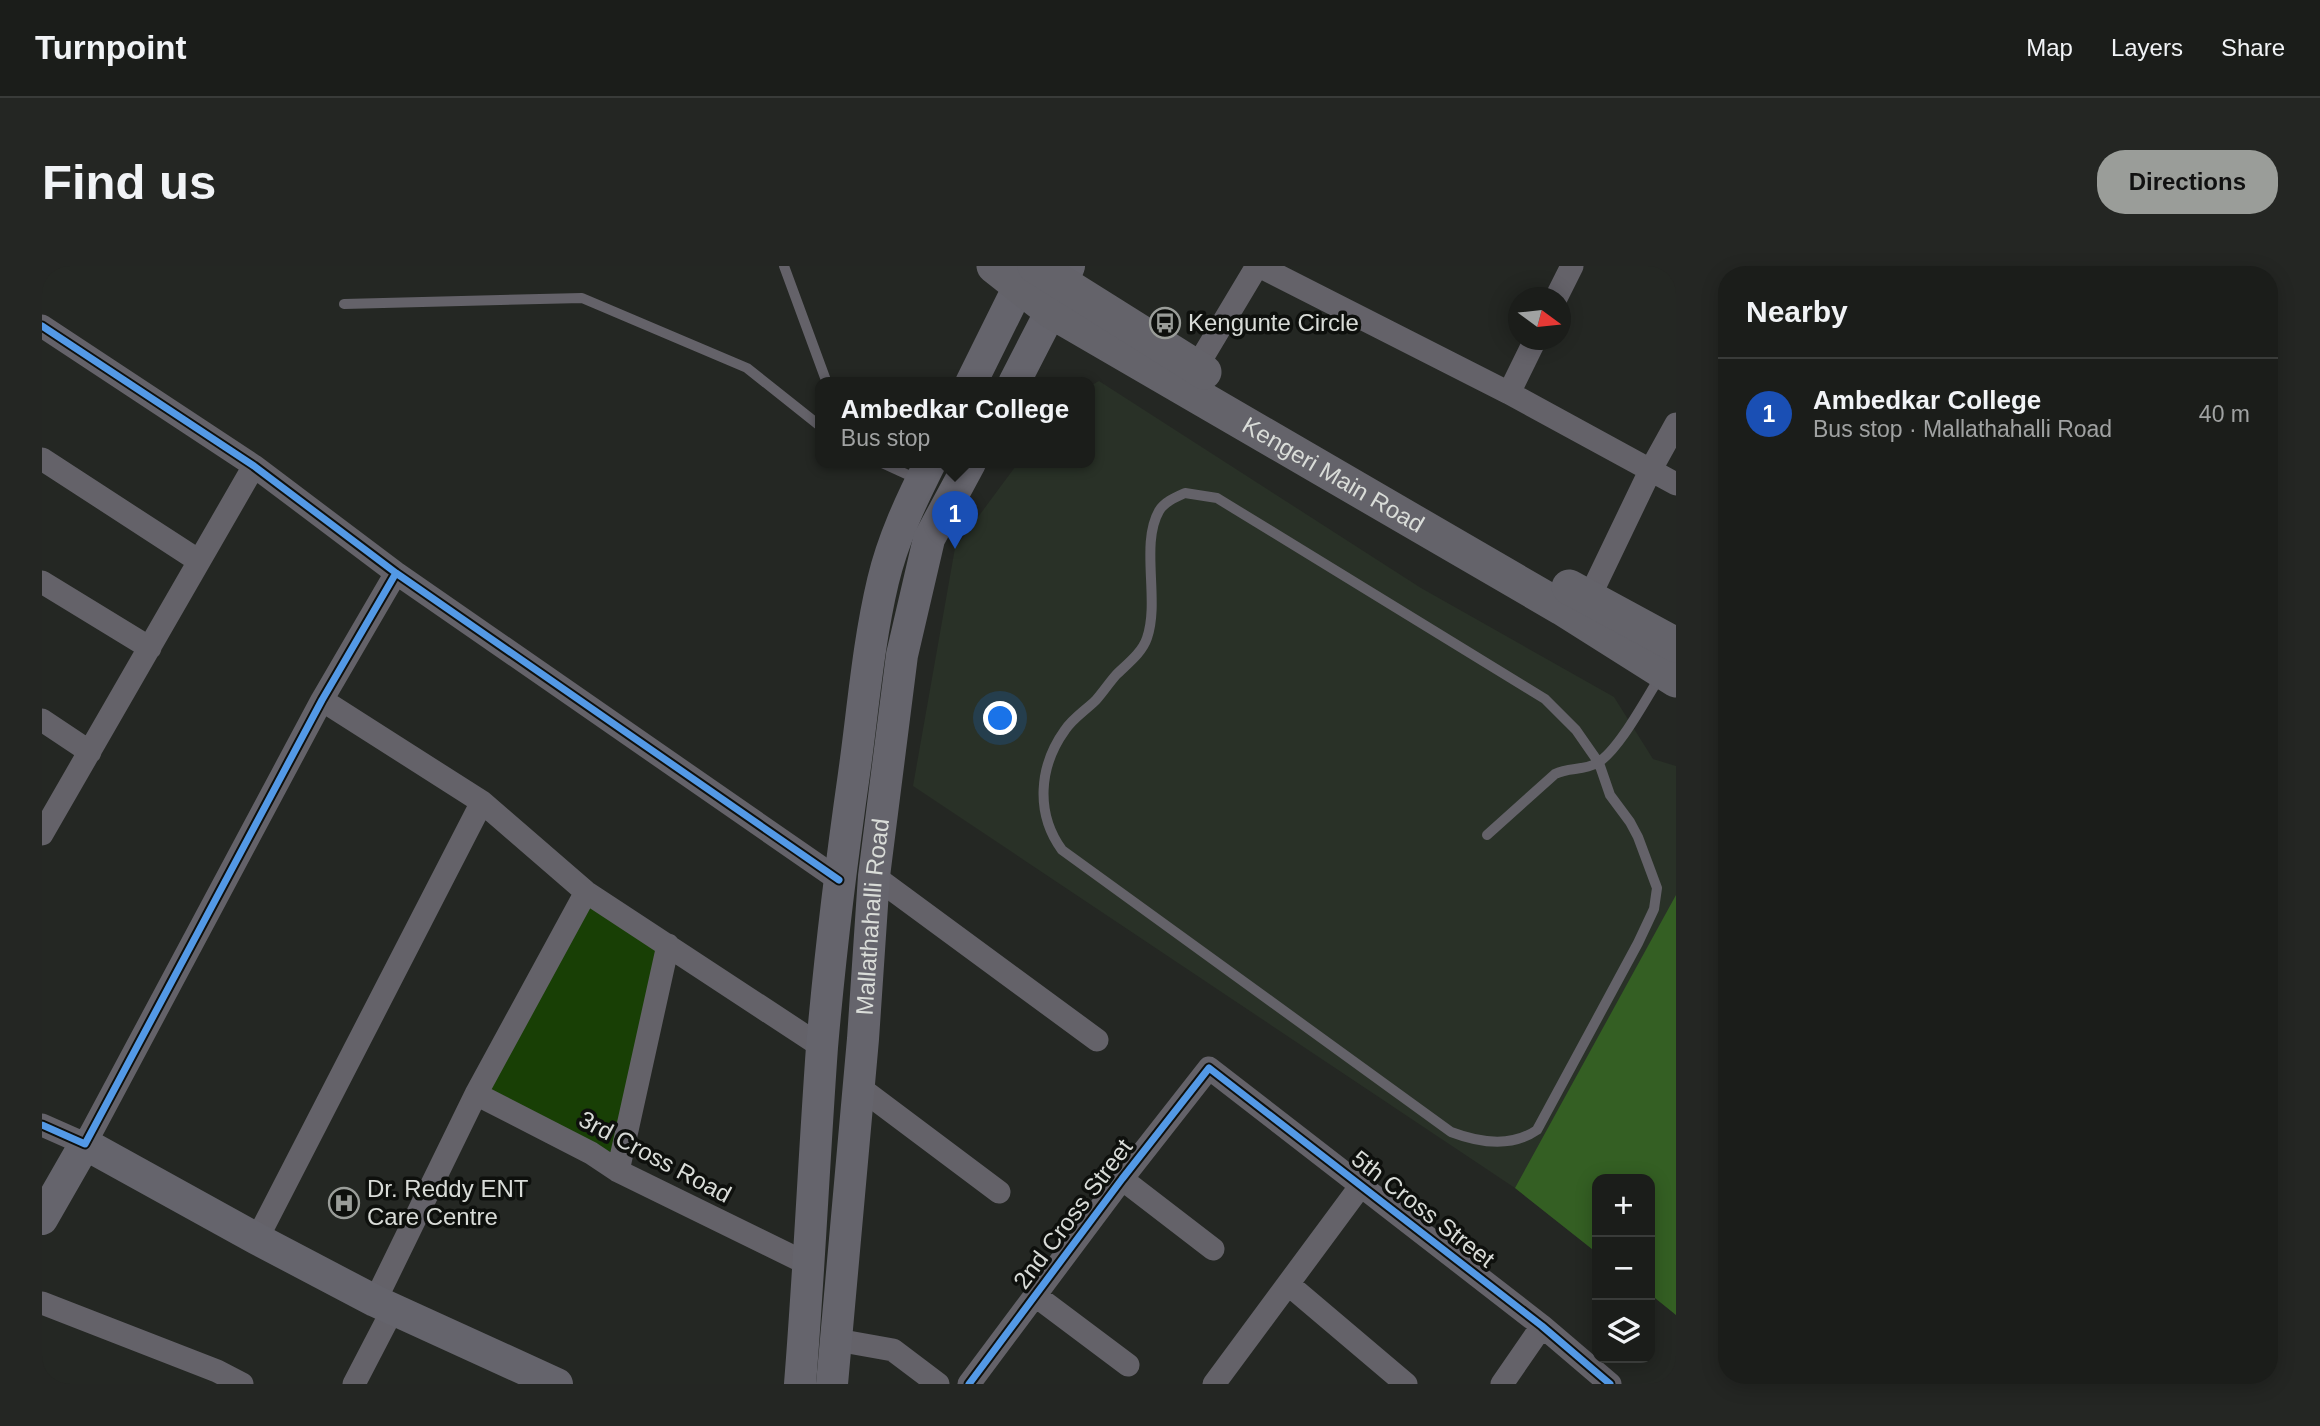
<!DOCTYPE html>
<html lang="en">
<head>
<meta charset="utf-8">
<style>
	:root { --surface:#1b1d1a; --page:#242623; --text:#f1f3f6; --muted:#a0a2a2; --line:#393b39; --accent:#9a9d99 }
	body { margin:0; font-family:Arial,sans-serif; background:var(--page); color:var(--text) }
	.controls { position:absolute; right:21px; bottom:21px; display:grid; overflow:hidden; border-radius:14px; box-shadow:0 4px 18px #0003 }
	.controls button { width:63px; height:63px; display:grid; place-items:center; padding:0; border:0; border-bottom:2px solid var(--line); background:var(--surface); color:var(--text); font:35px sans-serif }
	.compass { position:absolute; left:1466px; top:21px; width:63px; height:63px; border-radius:50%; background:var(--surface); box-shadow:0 4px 18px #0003; rotate:105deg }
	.you { position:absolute; left:959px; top:453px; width:24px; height:24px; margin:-18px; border:5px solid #fff; border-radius:50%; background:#1a73e8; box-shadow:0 0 0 10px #1a73e833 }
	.badge { display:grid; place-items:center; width:46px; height:46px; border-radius:50%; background:var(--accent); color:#fff; font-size:23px; font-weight:700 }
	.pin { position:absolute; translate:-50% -58px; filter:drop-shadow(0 2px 4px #0008) }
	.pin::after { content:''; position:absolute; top:37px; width:24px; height:21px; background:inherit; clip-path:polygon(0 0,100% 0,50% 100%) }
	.popup { position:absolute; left:773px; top:111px; width:280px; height:91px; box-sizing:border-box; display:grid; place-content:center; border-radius:14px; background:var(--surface); filter:drop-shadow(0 2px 5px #0005); font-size:23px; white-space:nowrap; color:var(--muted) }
	.popup b { font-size:26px; color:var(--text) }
	.popup::after { content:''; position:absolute; left:50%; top:100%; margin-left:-14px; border:14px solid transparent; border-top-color:var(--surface) }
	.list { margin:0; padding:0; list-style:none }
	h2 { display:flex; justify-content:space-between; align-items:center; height:91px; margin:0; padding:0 28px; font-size:30px }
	h2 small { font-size:23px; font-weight:400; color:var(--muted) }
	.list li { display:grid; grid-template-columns:46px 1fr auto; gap:21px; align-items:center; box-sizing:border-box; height:112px; padding:0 28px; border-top:2px solid var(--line) }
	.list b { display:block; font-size:26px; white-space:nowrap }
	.list p { margin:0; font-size:23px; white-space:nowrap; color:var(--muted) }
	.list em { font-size:23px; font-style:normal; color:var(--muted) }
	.icon { flex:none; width:38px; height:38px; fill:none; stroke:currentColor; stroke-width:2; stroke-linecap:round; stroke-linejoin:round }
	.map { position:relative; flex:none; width:1634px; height:1118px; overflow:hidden; border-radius:28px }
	header { display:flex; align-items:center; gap:42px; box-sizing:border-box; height:98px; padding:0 35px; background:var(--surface); border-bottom:2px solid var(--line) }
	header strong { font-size:33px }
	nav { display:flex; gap:38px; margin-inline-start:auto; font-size:24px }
	.intro { display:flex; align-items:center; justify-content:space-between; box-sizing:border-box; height:168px; padding:0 42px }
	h1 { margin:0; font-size:49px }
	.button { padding:18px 32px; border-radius:28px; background:var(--accent); color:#111; font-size:24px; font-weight:700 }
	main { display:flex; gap:42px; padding:0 42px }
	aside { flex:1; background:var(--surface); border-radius:28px; box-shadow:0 4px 18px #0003 }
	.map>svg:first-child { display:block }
	.built { fill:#293127 }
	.green { fill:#183f05 }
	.forest { fill:#345f23 }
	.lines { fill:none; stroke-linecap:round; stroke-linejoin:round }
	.lane { stroke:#646269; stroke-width:10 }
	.street { stroke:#646269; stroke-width:23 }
	.secondary { stroke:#65646c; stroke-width:32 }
	.primary { stroke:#64636a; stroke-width:35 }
	.cycleway-casing { stroke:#0e100d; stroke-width:11 }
	.cycleway { stroke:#5399e6; stroke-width:7 }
	.labels { text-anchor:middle; stroke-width:7; stroke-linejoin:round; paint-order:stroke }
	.poi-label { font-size:24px; fill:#d9dcd8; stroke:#0e100d; text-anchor:start }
	.street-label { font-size:24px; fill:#d9dcd8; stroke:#0e100d }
</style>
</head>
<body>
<header>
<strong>Turnpoint</strong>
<nav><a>Map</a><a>Layers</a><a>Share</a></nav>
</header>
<div class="intro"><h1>Find us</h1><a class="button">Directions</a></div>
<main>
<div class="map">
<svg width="1634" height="1118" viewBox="0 0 1634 1118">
	<rect width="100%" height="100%" fill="#242723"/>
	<path class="built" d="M1057,115l322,207 193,109 39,62 23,7v549l-26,-21v-115h-53v74l-82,-65 -602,-402 42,-238 63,-85h72v-77z"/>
	<path class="green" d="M557,622l60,46 -47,219 -122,-64z"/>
	<path class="forest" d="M1634,629v420l-26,-21v-115h-53v74l-82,-65z"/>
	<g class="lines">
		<path class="lane" d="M742,0l43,117
			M302,38l238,-6 165,70 73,58
			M840,197l35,16
			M1143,227l32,5 328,201 31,31 23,33 11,32 20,27 8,15 19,51 -3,21 -16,34 -101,187c-26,18 -57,13 -86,2l-389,-282c-27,-37 -23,-84 3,-120 8,-12 21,-20 31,-30 7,-8 13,-17 20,-25 11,-11 26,-22 31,-37 13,-37 -7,-94 12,-127 5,-9 17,-14 26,-18z
			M1445,569l68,-61c14,-7 28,-3 42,-11 21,-11 50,-66 64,-88"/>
		<path class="street" d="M1217,0l250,127 167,91
			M1514,32l16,-32
			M0,60l212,140 142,107 443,307
			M1154,102l61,-102
			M1467,127l26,-53
			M0,193l157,102
			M0,316l108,66
			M1547,332l61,-127 26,-47
			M280,434l160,102 104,90 236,155
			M0,454l48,32
			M0,568l212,-368
			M832,610l223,164
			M817,821l140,105
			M434,828l115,59 27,18 192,94
			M0,859l43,19 237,-444 74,-127
			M576,905l50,-226
			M1080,913l91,70
			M215,973l225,-437
			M1246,1018l118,100
			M994,1030l92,69
			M333,1035l101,-207 110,-202
			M0,1037l175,68 25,13
			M795,1074l56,10 45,34
			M312,1118l39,-75
			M927,1118l153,-205 87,-111 333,258 68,58
			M1172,1118l148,-200
			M1460,1118l40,-58"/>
		<g class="secondary">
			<path d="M929,117l48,-97 16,-17"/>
			<path d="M972,117l37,-72 18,-45"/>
			<path d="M0,953l43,-75 172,95 118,62 182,83"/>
			<path d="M758,1118c9,-112 14,-225 22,-337 8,-92 19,-182 32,-273 9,-64 14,-130 29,-193 10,-42 28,-80 47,-118"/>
			<path id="s1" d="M790,1118l31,-345 11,-163 28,-221 27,-116 41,-76"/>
		</g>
		<g class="primary">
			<path id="s2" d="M952,0l57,45 511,297 114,72"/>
			<path d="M993,0l169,106"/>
			<path d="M1527,321l107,58"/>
		</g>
		<g class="cycleway-casing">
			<path id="cycleway" d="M0,60l212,140 142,107 443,307
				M0,859l43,19 237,-444 74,-127
				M927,1118l153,-205 87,-111 333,258 68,58"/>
		</g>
		<use href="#cycleway" class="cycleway"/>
	</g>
	<defs>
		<g id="bus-ring" transform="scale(1.575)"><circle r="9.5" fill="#0e100d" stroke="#9a9d99" stroke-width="1.5"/><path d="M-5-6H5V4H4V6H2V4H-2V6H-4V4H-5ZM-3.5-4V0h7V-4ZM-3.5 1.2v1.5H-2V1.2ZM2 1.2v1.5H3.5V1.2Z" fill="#9a9d99"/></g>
		<g id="hospital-ring" transform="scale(1.575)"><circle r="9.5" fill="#0e100d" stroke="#9a9d99" stroke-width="1.5"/><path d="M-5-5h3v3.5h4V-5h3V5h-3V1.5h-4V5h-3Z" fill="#9a9d99"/></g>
	</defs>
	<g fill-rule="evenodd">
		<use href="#bus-ring" x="1123" y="57"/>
		<use href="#hospital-ring" x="302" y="937"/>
	</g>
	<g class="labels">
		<g class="poi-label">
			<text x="1146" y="65">Kengunte Circle</text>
			<text x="325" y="931">Dr. Reddy ENT<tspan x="325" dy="28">Care Centre</tspan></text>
		</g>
		<g class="street-label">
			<text dy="8" stroke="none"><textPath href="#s2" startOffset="399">Kengeri Main Road</textPath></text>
			<text dy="8" stroke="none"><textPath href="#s1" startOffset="469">Mallathahalli Road</textPath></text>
			<text transform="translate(613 891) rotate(28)" y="8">3rd Cross Road</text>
			<text transform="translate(1381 943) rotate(38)" y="8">5th Cross Street</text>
			<text transform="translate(1031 948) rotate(-53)" y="8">2nd Cross Street</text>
		</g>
	</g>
</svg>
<div class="controls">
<button>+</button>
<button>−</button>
<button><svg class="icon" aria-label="layers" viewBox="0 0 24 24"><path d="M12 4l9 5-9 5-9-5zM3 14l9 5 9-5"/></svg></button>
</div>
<svg class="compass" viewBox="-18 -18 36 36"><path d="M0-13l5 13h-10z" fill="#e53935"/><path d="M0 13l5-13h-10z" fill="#a0a2a2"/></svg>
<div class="you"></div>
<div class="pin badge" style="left:913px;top:283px;background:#1a4fb4">1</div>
<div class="popup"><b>Ambedkar College</b>Bus stop</div>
</div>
<aside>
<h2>Nearby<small></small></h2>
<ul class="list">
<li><span class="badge" style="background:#1a4fb4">1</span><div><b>Ambedkar College</b><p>Bus stop · Mallathahalli Road</p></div><em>40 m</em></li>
</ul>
</aside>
</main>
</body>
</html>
